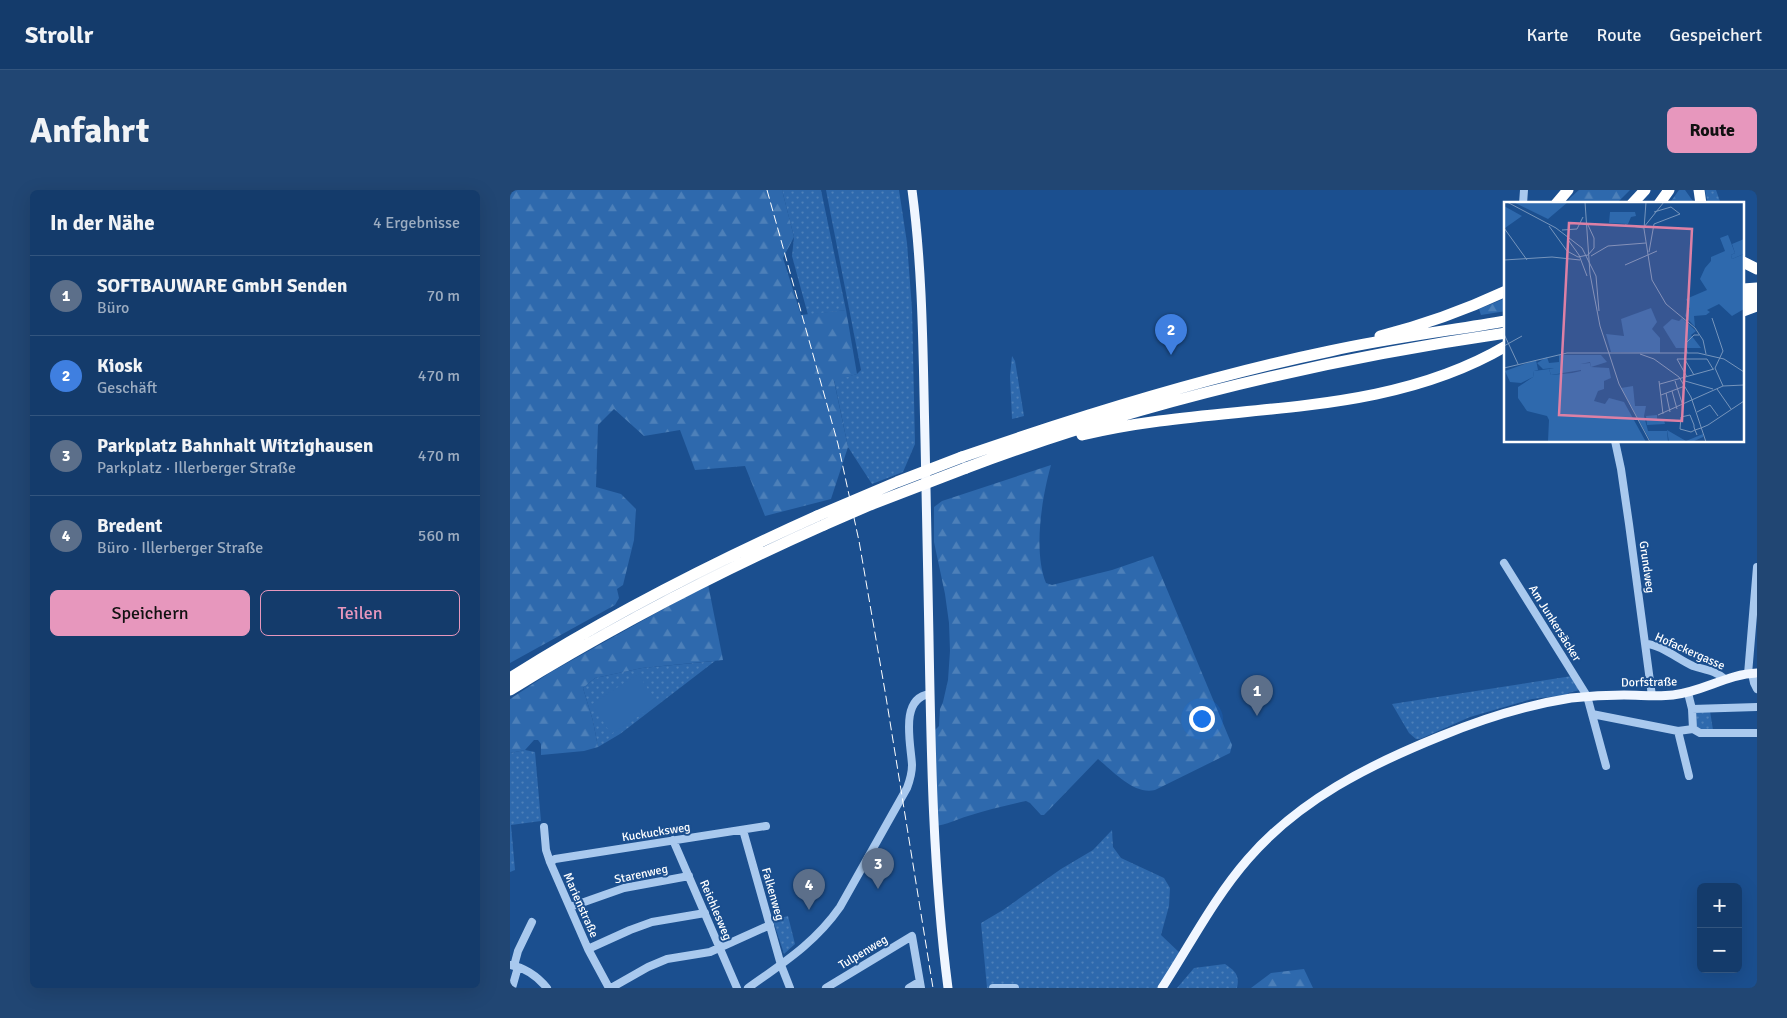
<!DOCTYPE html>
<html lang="de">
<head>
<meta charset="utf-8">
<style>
	:root { --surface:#143b6b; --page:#214673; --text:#f1f3f6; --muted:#9dadc1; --line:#33557e; --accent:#e797bd }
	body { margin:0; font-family:Signika,sans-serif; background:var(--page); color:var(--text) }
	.controls { position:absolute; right:15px; bottom:15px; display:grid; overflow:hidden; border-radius:8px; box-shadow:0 5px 20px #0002 }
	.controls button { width:45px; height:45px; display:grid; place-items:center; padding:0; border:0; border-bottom:1px solid var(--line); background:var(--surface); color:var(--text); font:25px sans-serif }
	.you { position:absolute; left:691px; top:528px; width:18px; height:18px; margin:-12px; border:4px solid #fff; border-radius:50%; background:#1a73e8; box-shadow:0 0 0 8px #1a73e833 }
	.badge { display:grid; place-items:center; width:32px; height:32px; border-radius:50%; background:var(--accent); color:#fff; font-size:16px; font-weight:700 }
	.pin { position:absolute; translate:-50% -41px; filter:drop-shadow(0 1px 2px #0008) }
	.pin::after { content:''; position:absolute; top:26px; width:18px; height:15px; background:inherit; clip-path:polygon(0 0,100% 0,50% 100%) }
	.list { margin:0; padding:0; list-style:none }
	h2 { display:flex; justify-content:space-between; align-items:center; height:65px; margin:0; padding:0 20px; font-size:21px }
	h2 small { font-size:16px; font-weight:400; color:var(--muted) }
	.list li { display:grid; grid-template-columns:32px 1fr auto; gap:15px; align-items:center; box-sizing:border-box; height:80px; padding:0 20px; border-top:1px solid var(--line) }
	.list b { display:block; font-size:19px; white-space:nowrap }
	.list p { margin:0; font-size:16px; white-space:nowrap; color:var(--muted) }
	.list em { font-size:16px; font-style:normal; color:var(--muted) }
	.actions { display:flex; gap:10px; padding:15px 20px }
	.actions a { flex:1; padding:11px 0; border:1px solid var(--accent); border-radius:8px; text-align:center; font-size:18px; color:var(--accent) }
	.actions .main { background:var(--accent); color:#111 }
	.map { position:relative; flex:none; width:1247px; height:798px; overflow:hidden; border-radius:8px }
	header { display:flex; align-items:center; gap:30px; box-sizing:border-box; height:70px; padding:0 25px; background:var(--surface); border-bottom:1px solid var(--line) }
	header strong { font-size:24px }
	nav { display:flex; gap:28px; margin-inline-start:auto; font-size:18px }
	.intro { display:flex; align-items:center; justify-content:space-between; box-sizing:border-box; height:120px; padding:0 30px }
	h1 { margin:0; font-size:35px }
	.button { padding:12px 22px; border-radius:8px; background:var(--accent); color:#111; font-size:18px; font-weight:700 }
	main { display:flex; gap:30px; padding:0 30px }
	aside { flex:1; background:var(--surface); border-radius:8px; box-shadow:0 5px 20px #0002 }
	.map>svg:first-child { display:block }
	.green { fill:url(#green-dots) }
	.forest { fill:url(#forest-firs) }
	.pitch { fill:#2e69ad }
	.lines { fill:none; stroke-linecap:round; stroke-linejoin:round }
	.minor { stroke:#a9c9ee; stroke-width:8 }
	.major { stroke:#f0f6ff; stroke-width:9 }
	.highway { stroke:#fff; stroke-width:11 }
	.rail { stroke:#fff; stroke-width:1; stroke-dasharray:9 4; stroke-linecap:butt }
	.highway-bridge { stroke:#fff; stroke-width:11 }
	.labels { text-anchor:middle; stroke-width:4; stroke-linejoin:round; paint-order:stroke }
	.street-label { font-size:12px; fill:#fff; stroke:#1b4f8f }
	.inset-road { fill:none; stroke:#7695bc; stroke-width:1 }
	.view { fill:#dd80a5; fill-opacity:0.15; stroke:#dd80a5; stroke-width:2.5 }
	.inset-edge { fill:none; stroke:#fff; stroke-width:2.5 }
</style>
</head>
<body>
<header>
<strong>Strollr</strong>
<nav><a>Karte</a><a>Route</a><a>Gespeichert</a></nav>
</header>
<div class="intro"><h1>Anfahrt</h1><a class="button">Route</a></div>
<main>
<aside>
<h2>In der Nähe<small>4 Ergebnisse</small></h2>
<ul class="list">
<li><span class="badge" style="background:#5c6f8a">1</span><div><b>SOFTBAUWARE GmbH Senden</b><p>Büro</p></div><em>70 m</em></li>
<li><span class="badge" style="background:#3f7fe0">2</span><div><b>Kiosk</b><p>Geschäft</p></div><em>470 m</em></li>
<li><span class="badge" style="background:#5c6f8a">3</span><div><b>Parkplatz Bahnhalt Witzighausen</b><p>Parkplatz · Illerberger Straße</p></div><em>470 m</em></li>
<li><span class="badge" style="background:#5c6f8a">4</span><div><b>Bredent</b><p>Büro · Illerberger Straße</p></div><em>560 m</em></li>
</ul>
<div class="actions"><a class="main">Speichern</a><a>Teilen</a></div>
</aside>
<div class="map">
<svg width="1247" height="798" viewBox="0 0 1247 798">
	<defs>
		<pattern id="green-dots" width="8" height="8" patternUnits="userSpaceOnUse" patternTransform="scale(1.25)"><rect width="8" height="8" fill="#2e69ad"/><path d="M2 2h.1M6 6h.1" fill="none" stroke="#4d80b9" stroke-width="1.8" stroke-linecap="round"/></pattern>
		<pattern id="forest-firs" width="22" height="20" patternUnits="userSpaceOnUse" patternTransform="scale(1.25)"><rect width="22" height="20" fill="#2e69ad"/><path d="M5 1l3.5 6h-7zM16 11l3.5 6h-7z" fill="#4d80b9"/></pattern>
	</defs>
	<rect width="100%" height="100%" fill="#1b4f8f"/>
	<path class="green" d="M272,0h39l25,120 -38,5 -16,-59 2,-19z
		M316,0h73l8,53 5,66 3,135 -12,28 -31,12 -24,-37 -14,-67 23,-6 4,-4z
		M1195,0h11l5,14h-13z
		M502,166l3,5 9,55 -12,3 -2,-43z
		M205,471l-95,73 -22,13 -5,-26 -10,-33 12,-10 47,-10z
		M1062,486l8,14 -12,3v2l-36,4 -62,18 -50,22h-4l-7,-6 -17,-29z
		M1186,521h14l3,19 -10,1 -5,-2 -2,-3z
		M15,560l10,2 6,69 -30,4 4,45 -5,2v-119z
		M602,640l1,17 8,11 43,20 6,10 -1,18 -8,29 21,20 -21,33h-174l-6,-65 22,-13 58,-41 32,-19z
		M278,726l7,28 -11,10 -11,-34z
		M715,774c10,7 15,11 12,24h-60l17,-20z"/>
	<path class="forest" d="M0,0h272l12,47 -11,21 18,57 45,-5 11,64 -23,7 14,66 -17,52 -66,17 -20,-50 -50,4 -15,-40 -36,6 -30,-27 -16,16 -2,62 25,7 15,15 -2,31 -11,45 -6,4 2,9 -4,7 -105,58z
		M1069,0h51l-14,14h-50l4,-6z
		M1169,0h6l10,14h-26z
		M996,108v13l-25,4 -2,-6z
		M541,275c-9,32 -18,86 -5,118l6,2 60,-15 41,-14 79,189 -2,8 -75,37c-21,5 -41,-18 -57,-31l-54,56h-3l-11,-12 -4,-2c-19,4 -39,9 -58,15 -11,3 -21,9 -34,10l-2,-93 7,-7 1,-17 3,-7 5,-22 2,-29 -1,-28 -4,-29 -11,-52v-35l8,-6z
		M198,394l15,76 -81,8 -47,10 -12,10 10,33 5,26 -14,4 -43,4v-11l-3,-4h-4l-9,10 -15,3v-54l41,-27z
		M794,779l9,19h-62l20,-15z"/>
	<path class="pitch" d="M128,484l20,30 -47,30 -19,-30z"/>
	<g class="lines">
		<path class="minor" d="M1013,14l1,-14
			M1105,251l6,28 8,55 23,172
			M994,373l83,133 19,70
			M1136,454c14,0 33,16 47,22 12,4 21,4 32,13
			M1238,484l9,-107
			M1242,484l2,9 3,6
			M1178,503l4,16 65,-2
			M1182,519l1,20
			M1082,524l86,17 15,-2 7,4h57
			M1168,541l11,45
			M34,637l2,23 4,12 38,87 21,39
			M233,640l38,135 9,23
			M163,650l64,148
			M40,672l5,-3 211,-33
			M60,717l54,-19 65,-12
			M78,759l42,-19 22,-8 53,-9
			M0,775c16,3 27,11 37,23
			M4,776l4,-15 14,-29
			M2,798l6,-21
			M101,798l37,-21 19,-8 43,-7 60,-27
			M238,798c35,-25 67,-45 92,-81l67,-119c3,-8 5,-15 5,-23 -1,-21 -13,-67 18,-71
			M316,798l86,-52 9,52
			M399,798l10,-6
			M483,798h22"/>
		<path class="major" d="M402,0c11,82 11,166 13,249 1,66 3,133 4,200 2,117 4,233 19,349
			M652,798c28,-43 52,-90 86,-129 51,-59 121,-94 193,-123 41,-17 86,-31 130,-38 18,-2 36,-3 53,-3 17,0 33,2 49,0 30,-3 54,-21 84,-22"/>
		<path class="highway" d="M1189,0l2,14
			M1046,14l12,-14
			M1122,14l13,-14
			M1149,14l10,-14
			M1233,72l14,7
			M1233,99l14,-1
			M1233,110l14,-1
			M1233,121l14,-5
			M870,146c44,-11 85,-26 126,-45
			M572,245c140,-34 295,-13 424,-89
			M452,267c121,-42 243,-80 368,-106 58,-13 117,-20 176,-30
			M456,278c175,-66 355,-108 540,-135
			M0,488c98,-62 202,-115 307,-162
			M0,500c101,-62 206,-117 314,-165"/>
		<path class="rail" d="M257,0l71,254 21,97 27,156 47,291"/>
		<path class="highway-bridge" d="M307,326l80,-34 65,-25
			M314,335l46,-20 96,-37"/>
	</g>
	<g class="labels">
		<g class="street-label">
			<text transform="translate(1137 377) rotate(82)" y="4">Grundweg</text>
			<text transform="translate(1045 433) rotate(58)" y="4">Am Junkersäcker</text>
			<text transform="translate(1180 461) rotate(24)" y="4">Hofackergasse</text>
			<text transform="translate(1139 492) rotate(-1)" y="4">Dorfstraße</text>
			<text transform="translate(146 642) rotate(-9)" y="4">Kuckucksweg</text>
			<text transform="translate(131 684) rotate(-12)" y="4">Starenweg</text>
			<text transform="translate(263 704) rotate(74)" y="4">Falkenweg</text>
			<text transform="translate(71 715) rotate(66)" y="4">Marienstraße</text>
			<text transform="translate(206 720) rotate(67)" y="4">Reichlesweg</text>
			<text transform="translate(353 762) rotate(-31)" y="4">Tulpenweg</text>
		</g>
	</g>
	<g transform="translate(994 12)">
		<rect width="240" height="240" fill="#1b4f8f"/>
		<path d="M106,10h25l1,4 -5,1 -3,7 -19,-1zM240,37v15l-12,5 -1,-4 4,-2 -3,-9zM183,107l20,1 3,2 -4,3 -12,1 1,11 -10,-11zM178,116l14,13 -5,4 10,13h-25l-13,-21 9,-8 7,2zM55,153h42l6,7 -16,5 -1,-5 -9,2v6l-30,5 -2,-6 5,-1 -11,1 -6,-6 10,-6 2,6 10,-1zM153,213v5h7l1,4 -18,1 -1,-9zM163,228l19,11 17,-7v3l-11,5h-23z" fill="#2e69ad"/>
		<path d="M9,0h55l-20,17zM0,4l18,10 -17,12 -1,-1zM224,33l7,18 -4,2 1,4 12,-5v55l-12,7 -13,-12 -12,6h-17l-4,-11 21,-9 -7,-11 5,-11 6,-7v-4l14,-6 -5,-13zM147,106l6,14 -5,7 8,9v15l-49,-1 -5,-18 18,2 -3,-17zM86,161l1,4 18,1 2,10 -7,3v8l-6,2 -4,10 11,3 4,-6 15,4 22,40h-102l4,-1 1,-21 -2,-4 -20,-5 -9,-13v-11l15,-10 1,-6 15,-2 2,6 21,-2 9,-2 -1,-7zM129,184l2,20h11l-2,10 4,15h19l1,11h-17l-30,-54z" fill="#2e69ad"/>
		<path d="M32,158l2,10 -4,1 -1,6 -12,6 -11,-1 -5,-11z" fill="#2e69ad"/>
		<path class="inset-road" d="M3,0l49,26 26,20 14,28 3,35M81,0l5,72 10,52 19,58 31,58M142,0l-2,27 8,51 14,24 29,24 8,12 3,14M121,23l19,3M45,24l18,25 11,6 10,-2 6,-7v-10l-6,-13M140,25l20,-25M0,26l23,32M58,28l15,-1 6,-12M65,39l10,14 8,21M145,50l5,-28 26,-10 -9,-7 -17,5M87,54l17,-10 38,-3M0,58l48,-3 28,3M121,63l32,-14M208,116l11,33 -8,17 8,18M0,132l14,30M0,144l18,-10M183,151l-1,-10 8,-8h5M136,152l14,5 25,18 12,20 15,45M180,156l10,17M0,166l63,-15h131l26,6 20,13M183,175l-10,-18h30l6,10M155,179l4,33M171,179l8,25M181,179l28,8M156,182l54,-15M213,187l14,20M168,189l5,18M162,191l4,19M157,193l24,-9M193,210l13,-7 8,11M154,213l65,-29 21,-1M193,233l-2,-5 -1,-3v-2l-4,-10 -9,2 -1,12 11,3 4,-2 6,-2 7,-3 36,-24"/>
		<path class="view" d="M65,21l123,6 -10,192 -123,-6z"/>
		<rect width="240" height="240" class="inset-edge"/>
	</g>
</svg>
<div class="controls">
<button>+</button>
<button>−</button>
</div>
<div class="you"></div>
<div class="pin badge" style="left:747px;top:526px;background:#5c6f8a">1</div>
<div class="pin badge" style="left:661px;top:165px;background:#3f7fe0">2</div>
<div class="pin badge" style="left:368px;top:699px;background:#5c6f8a">3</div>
<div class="pin badge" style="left:299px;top:720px;background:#5c6f8a">4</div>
</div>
</main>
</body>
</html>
